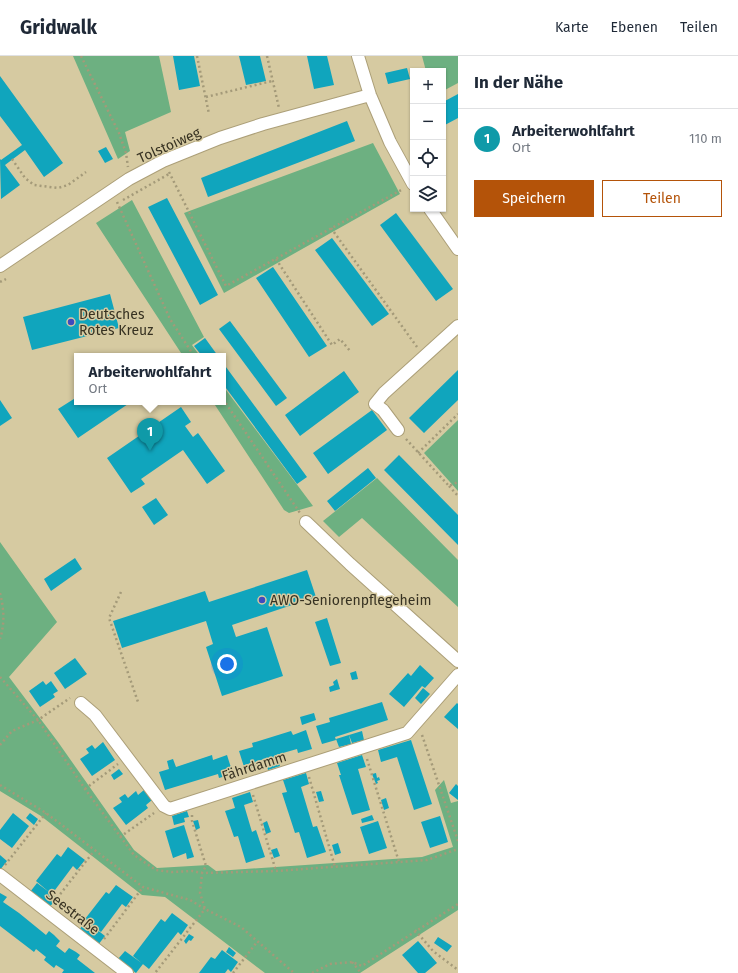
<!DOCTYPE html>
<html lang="de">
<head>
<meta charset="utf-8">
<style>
	:root { --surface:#fff; --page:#f2f2f3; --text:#1f2937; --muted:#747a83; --line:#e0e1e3; --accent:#b45309 }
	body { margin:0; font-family:"Fira Sans",sans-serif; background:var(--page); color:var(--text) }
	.controls { position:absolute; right:12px; top:12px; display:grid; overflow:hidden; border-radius:0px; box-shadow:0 1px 3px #0004 }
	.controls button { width:36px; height:36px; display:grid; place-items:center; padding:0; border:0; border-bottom:1px solid var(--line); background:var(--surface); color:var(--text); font:20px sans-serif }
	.you { position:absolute; left:227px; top:608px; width:14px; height:14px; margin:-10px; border:3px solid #fff; border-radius:50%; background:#1a73e8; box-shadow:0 0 0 6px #1a73e833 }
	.badge { display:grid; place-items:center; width:26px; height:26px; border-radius:50%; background:var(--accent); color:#fff; font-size:13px; font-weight:700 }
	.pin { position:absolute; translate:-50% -33px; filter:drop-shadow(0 1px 2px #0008) }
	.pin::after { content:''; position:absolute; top:21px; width:14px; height:12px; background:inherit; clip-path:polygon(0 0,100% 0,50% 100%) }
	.popup { position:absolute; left:74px; top:297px; width:152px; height:52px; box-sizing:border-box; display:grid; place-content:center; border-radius:0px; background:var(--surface); filter:drop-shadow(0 1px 3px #0005); font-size:13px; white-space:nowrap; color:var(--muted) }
	.popup b { font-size:15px; color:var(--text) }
	.popup::after { content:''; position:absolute; left:50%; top:100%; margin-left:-8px; border:8px solid transparent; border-top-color:var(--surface) }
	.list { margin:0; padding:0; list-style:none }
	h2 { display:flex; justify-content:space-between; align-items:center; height:52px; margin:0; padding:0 16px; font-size:17px }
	h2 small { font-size:13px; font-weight:400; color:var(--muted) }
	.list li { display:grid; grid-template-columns:26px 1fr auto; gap:12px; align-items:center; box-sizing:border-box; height:60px; padding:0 16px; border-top:1px solid var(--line) }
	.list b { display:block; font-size:15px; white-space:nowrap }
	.list p { margin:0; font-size:13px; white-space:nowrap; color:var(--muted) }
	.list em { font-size:13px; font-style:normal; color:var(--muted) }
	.actions { display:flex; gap:8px; padding:12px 16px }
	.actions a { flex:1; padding:9px 0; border:1px solid var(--accent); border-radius:0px; text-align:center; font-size:14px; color:var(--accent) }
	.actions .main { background:var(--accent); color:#fff }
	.icon { flex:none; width:22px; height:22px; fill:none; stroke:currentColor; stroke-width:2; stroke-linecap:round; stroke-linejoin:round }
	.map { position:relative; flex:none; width:458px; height:917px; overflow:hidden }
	header { display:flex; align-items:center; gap:24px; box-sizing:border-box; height:56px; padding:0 20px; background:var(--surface); border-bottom:1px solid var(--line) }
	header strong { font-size:19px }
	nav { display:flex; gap:22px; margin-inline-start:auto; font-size:14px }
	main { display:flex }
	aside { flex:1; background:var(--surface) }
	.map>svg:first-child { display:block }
	.green { fill:#6db081 }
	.building { fill:#10a5bd }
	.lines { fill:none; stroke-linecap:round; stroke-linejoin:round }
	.street-casing { stroke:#ac9f78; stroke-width:14 }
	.path { stroke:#a49a79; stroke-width:2.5; stroke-dasharray:2 3; stroke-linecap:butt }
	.street { stroke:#fff; stroke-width:12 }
	.poi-dot { fill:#3f4abe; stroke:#d6caa1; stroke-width:1.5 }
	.labels { text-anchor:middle; stroke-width:3; stroke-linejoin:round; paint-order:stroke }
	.street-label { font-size:14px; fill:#373222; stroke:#d6caa1 }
	.poi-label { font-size:14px; fill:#373222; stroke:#d6caa1; text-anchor:start }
</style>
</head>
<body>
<header>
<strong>Gridwalk</strong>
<nav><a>Karte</a><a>Ebenen</a><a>Teilen</a></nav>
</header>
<main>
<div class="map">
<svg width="458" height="917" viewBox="0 0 458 917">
	<rect width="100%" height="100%" fill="#d6caa1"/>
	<path class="green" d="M73,0h86l12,56 -46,20 5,19 -12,8z
		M422,0h36v27l-15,8v-20h-17z
		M373,87l27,51 -176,99 -40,-80z
		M132,144l72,137 -12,8 8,11h-17l-87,-133z
		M223,330l90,120 -24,7 -5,-3 -71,-108h10z
		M458,364v71l-34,-38z
		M377,422l81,82v47l-96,-89 -23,19 -16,-16z
		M0,486l57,80 -48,55 49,65 76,108 23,18 51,-3 8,6 206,-14 31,-10 -18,-57 9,-10 7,23 7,-2v109l-98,63h-95l-100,-76 -23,-2 -101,-79 -41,-25z"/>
	<path class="building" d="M173,0h21l6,30 -21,4z
		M239,0h21l6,25 -20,4z
		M307,0h20l7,29 -20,4z
		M407,12l3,11 -22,5 -3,-11z
		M0,20l63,87 -19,14 -19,-27 -20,15 15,20 -19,14 -1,-40 1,1 21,-15 -22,-29z
		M458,38v24l-15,8v-24z
		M347,65l8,20 -147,56 -7,-19z
		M106,91l7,12 -8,4 -7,-12z
		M167,142l51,97 -18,10 -52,-98z
		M396,157l57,76 -17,12 -56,-76z
		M332,182l57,76 -17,12 -57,-76z
		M273,211l54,79 -18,11 -53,-79z
		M110,238l9,34 -87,22 -9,-33z
		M230,265l57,77 -11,8 -57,-77z
		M205,282l13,18h-16l-8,-10z
		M223,307l84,114 -10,7 -74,-100z
		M458,314v30l-34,33 -15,-15z
		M344,315l15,21 -59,44 -15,-21z
		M77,341v5h54l-53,36 -20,-29z
		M0,344l12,18 -12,8z
		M181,351l10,15 -6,4 8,11 5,-4 27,38 -18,13 -24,-34 -42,29 4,5 -14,9 -24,-35z
		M372,354l15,20 -59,44 -15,-21z
		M399,399l59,60v30l-74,-75z
		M368,412l8,10 -41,33 -8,-10z
		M156,442l12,17 -14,10 -12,-18z
		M75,502l7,11 -31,22 -7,-12z
		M307,514l9,27 -84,28 4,12 31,-10 16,49 -61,20 -16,-49 7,-3 -7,-23 -84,27 -9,-27 92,-30 4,11z
		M327,562l14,45 -11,3 -15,-44z
		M75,602l12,16 -22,15 -11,-16z
		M420,609l14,13 -9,10 -3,-2 -18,21 -15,-13 19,-21 3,3z
		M356,615l2,8 -6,1 -2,-7z
		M337,623l3,10 -10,3 -1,-5 5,-2 -1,-3z
		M43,625l3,4 5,-4 7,10 -5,3 2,3 -15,10 -11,-16z
		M423,632l7,6 -9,10 -6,-6z
		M382,646l6,18 -53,17 1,3 -14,4 -6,-18 14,-4 -1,-4z
		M457,647l1,1v25l-14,-12z
		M314,657l2,7 -14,5 -2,-8z
		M306,674l6,19 -14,4 -1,-4 -21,6 4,11 -12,4 -3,-11 -8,2 2,4 -14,5 -6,-19 14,-4 -1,-4 39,-12 2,4z
		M362,675l2,9 -12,3 -3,-8z
		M349,679l2,9 -12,3 -3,-8z
		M411,684l21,64 -18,6 -17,-53 -16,5 -3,-12z
		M103,686l12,18 -23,16 -12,-17 9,-6 -3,-4 6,-4 3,4z
		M212,699l1,5 14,-5 6,19 -14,4 -1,-4 -53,16 -6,-18 10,-3 -2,-8 6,-2 3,8z
		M362,699l4,12 -8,2 12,41 -18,5 -13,-40h2l-4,-12z
		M119,713l4,5 -9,6 -3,-5z
		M306,717l3,11 -8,3 12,40 4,-1 9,26 -19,6 -8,-26 -4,1 -13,-40 5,-1 -4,-12z
		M376,717l1,5 2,-1 1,3 -3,1 1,2 -2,1 -4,-10z
		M456,728l2,2v14l-9,-7z
		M144,734l8,10 -6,5 2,3 -22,17 -13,-17 9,-6 -3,-4 6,-4 3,4 8,-7 2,4z
		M321,735l3,10 -5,1 -3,-10z
		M250,736l3,10 -9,3 8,27 4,-2 9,27 -19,6 -8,-27 -4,1 -9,-26 10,-3 -3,-10z
		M386,742l3,10 -5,2 -3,-10z
		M187,755l2,6 -5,1 1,4 -11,3 -2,-9z
		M13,757l16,13 -17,22 -12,-9v-9z
		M30,757l8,6 -4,6 -8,-7z
		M372,759l2,5 -12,3 -1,-4z
		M440,760l8,26 -18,6 -9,-26z
		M198,764l2,8 -4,2 -3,-9z
		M267,765l4,11 -5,2 -3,-11z
		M378,765l9,27 -18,6 -9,-27z
		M184,769l10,32 -7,2 -1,-6 -13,5 -8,-27z
		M338,787l3,10 -6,2 -3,-10z
		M68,791l17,13 -8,10 -4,-4 -21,28 4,4 -6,9 -20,-15 7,-9 12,9 -13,-11 21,-27 4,3z
		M277,792l3,8 -6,2 -3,-8z
		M0,799l7,6 -7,9z
		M116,829l17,12 -7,10 -4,-3 -21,28 -16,-13 21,-27 3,2z
		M0,837l7,4 -4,5 16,11 27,22 3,-4 5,4 6,6 -4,5 9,7 4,-5 7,4 4,3 -3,4 18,14h-33l2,-3 -8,-5 -2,3 -10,-8 2,-3 -10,-8 -2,3 -34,-26z
		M172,857l16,12 -7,10 -3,-3 -29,37 -16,-13 28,-37 4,3z
		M86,865l19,15 -7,9 -19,-15z
		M189,878l5,3 -3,4 -2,-1 -3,4 -2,-3z
		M438,881l14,9 -5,6 -13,-9z
		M418,885l19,22 -12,10h-7l-16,-18z
		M229,891l7,6 -3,4 -7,-5z
		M222,894l16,12 -7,10 -3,-3 -3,4h-26l12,-16 4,2z
		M125,895l18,13 -7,9 -18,-14z"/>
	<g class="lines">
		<g class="street-casing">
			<path id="street" d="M358,0l12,39 20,47 23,42
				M430,153l28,40
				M0,210l129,-87 34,-18 57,-23 43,-14 107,-29
				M398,374l-15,-20 -8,-6 9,-11 74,-67
				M306,466l44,42 108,97
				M81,647l14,12 69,91 6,3 237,-76 51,-58
				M0,819l127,98"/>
		</g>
		<path class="path" d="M81,0l38,77 7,20 2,14
			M197,0l12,58
			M267,0l12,52
			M206,41l66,-16
			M12,103l13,19 9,7 24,3 10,-3 18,-13
			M169,116l57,114 177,-97
			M123,144l46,-26
			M117,146l53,117 24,37
			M331,172l86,119
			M276,203l56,86 8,-6 11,13
			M0,226l6,-3
			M223,343l77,114
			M406,383l43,47 9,-4
			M418,397l40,-39
			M449,430l9,10
			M121,536l-12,26 29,84
			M0,537c4,16 5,30 0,46
			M0,621l38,43 47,69 49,66 22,15 16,2 20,-1 10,2 74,-2 151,-11 31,-11
			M422,679l36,106
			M0,689l12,-14 26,-11 32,-22
			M367,703l32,103
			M309,721l26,90
			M0,729l46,28 97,74 47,13 15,9 -50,64
			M85,733l33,-25
			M253,739l23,76
			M192,759v6l14,45 -4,7 -2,20 5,16 36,18 53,46
			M120,781l34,-24
			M5,809l41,-52
			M54,846l40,-51
			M415,874l18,21 25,19
			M104,883l39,-52
			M352,906l9,11
			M233,917l24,-31
			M312,917l18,-9 22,-2 10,4 96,-62"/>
		<use href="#street" class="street"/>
	</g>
	<g class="poi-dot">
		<circle cx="71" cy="266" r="4"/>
		<circle cx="262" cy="544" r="4"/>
	</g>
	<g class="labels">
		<g class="street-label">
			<text transform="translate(169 89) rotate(-24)" y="5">Tolstoiweg</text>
			<text transform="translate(254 710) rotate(-18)" y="5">Fährdamm</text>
			<text transform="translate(73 856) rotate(38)" y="5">Seestraße</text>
		</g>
		<g class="poi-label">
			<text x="79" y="263">Deutsches<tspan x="79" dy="16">Rotes Kreuz</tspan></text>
			<text x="270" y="549">AWO-Seniorenpflegeheim</text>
		</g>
	</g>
</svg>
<div class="controls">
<button>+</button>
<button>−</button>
<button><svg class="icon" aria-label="locate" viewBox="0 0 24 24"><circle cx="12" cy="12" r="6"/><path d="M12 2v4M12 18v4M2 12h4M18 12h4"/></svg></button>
<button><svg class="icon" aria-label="layers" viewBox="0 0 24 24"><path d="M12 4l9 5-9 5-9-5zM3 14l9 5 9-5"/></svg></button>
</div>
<div class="you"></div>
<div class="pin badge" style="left:150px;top:395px;background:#0f9aa8">1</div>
<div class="popup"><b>Arbeiterwohlfahrt</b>Ort</div>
</div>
<aside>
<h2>In der Nähe<small></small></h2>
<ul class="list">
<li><span class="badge" style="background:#0f9aa8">1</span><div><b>Arbeiterwohlfahrt</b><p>Ort</p></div><em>110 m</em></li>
</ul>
<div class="actions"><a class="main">Speichern</a><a>Teilen</a></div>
</aside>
</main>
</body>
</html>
